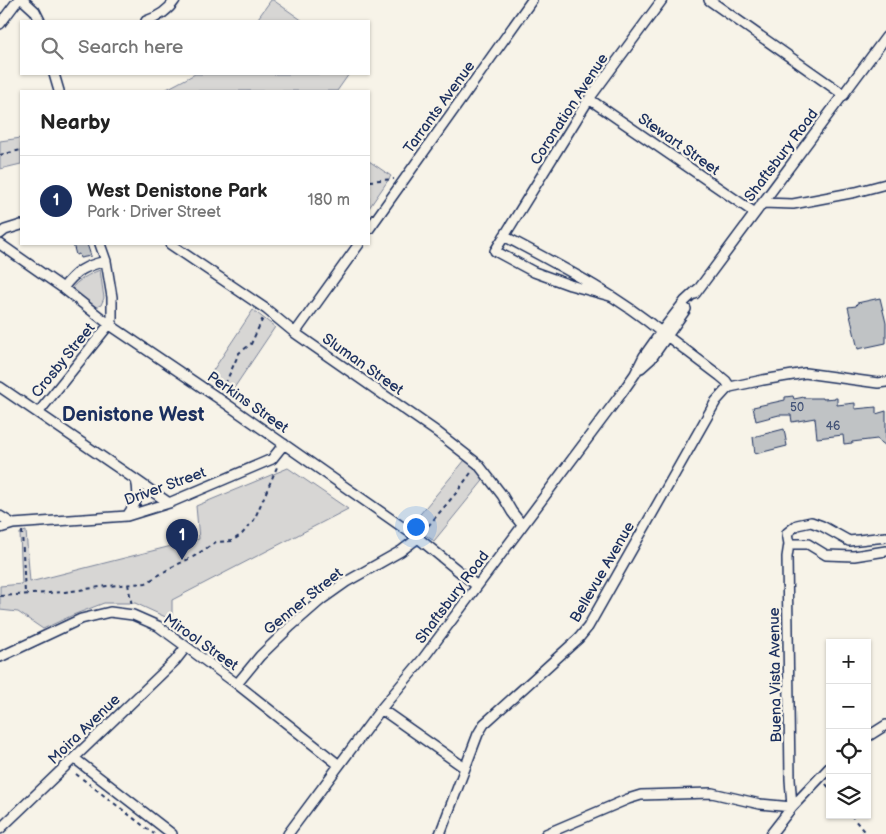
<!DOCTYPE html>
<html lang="en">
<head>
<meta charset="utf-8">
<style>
	:root { --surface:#fff; --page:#f2f2f2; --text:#222; --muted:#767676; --line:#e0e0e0; --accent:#1b2f5e }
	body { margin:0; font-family:"Balsamiq Sans",sans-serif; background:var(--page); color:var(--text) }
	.controls { position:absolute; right:15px; bottom:15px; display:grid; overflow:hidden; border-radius:0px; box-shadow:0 1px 4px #0004 }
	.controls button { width:45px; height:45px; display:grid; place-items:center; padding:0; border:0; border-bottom:1px solid var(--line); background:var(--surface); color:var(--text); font:25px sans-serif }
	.you { position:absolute; left:415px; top:526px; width:18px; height:18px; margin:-12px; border:4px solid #fff; border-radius:50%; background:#1a73e8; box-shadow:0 0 0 8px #1a73e833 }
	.badge { display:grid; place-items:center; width:32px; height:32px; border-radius:50%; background:var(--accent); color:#fff; font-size:16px; font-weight:700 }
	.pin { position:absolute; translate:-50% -41px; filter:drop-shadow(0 1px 2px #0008) }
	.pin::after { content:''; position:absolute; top:26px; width:18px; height:15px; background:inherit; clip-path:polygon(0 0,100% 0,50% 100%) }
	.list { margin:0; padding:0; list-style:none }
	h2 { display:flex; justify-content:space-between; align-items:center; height:65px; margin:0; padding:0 20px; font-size:21px }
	h2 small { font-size:16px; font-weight:400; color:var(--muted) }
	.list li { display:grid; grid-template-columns:32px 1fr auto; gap:15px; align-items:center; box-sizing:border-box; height:90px; padding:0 20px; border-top:1px solid var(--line) }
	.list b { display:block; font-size:19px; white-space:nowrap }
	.list p { margin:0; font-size:16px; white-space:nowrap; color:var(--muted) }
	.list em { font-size:16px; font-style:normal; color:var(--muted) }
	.icon { flex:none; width:28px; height:28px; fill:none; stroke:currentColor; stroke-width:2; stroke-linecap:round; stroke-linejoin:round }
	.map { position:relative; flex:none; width:886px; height:834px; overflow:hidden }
	.search { position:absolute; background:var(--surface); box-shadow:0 1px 4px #0004; left:20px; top:20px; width:350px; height:55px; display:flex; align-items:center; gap:12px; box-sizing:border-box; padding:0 18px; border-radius:0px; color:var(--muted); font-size:19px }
	.panel { position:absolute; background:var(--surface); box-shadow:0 1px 4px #0004; left:20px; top:90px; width:350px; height:155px; border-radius:0px }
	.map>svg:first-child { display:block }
	.green { fill:#d7d6d4; stroke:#798299 }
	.building { fill:#c0c3c5; stroke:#1b2f5e }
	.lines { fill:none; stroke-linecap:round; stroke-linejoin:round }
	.minor-casing { stroke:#1b2f5e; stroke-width:12 }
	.path { stroke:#1b2f5e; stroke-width:2; stroke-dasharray:4 4; stroke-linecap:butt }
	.minor { stroke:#f7f3e8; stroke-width:9 }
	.labels { text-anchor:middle; stroke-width:4.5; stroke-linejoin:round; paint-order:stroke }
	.number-label { font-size:12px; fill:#445478 }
	.street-label { font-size:15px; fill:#1b2f5e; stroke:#f7f3e8 }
	.district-label { font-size:20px; font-weight:bold; fill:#1b2f5e; stroke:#f7f3e8 }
</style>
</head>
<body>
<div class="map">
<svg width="886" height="834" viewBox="0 0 886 834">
	<rect width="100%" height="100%" fill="#f7f3e8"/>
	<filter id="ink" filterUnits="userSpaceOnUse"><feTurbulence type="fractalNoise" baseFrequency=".02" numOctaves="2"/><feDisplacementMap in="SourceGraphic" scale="10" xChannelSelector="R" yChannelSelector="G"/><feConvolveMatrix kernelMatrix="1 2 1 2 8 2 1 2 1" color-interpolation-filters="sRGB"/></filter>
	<g filter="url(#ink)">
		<path class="green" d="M271,0h2l30,21h-47z
			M195,74h154l-12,17h-174z
			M21,138v26l-21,5v-28z
			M369,161l22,15 -22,32z
			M100,270l4,28 -3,7 -5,2 -26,-17c8,-10 19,-16 30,-20z
			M253,310l22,17 -45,67 -22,-16z
			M465,460l21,17 -52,64 -23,-16z
			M288,468l60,41 -176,91v20l-37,-17h-31l-31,12 -30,14 -25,-17 -18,-2v-24l22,-2 -2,-51 6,-2 4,51 169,-43 -3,-33z"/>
		<path class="building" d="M73,244h14l4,12 -11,2 -1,-4 -3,1z
			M880,298l6,25v20l-28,6 -10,-42 8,-1 1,-3z
			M793,396l1,3 10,-2v1h19v1l14,-1v7l18,-2v6l21,-2v7l10,-3v35l-9,-7 -25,3v1l-8,1 -1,-9 -26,3 -2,-20 -23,4 -1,-7h-12l-23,6 -3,-14 32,-7v-3z
			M784,429l3,17 -32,8 -2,-17z"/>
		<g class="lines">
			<g class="minor-casing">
				<path id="minor" d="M23,0l12,11 5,10
					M709,0l135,95
					M146,21c13,-4 22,-10 29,-21
					M0,24l18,-24
					M54,74l5,17
					M589,99l166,114
					M762,203l31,1 63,-12 30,-8
					M369,229l163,-229
					M0,234l5,-4 16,-5
					M504,236c54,29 110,57 157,96
					M0,244l63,44 47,37 108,73 200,140 59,48
					M170,244l96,65 29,24 142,99 41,32 24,31 10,17 10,13
					M63,288c13,-17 22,-22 43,-27
					M695,294l191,-257
					M610,296l-40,-11 -36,-13 -39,-21 94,-152 73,-99
					M295,333l64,-89
					M667,336l53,40 6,5 4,6 33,-7 42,-7 73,10 8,-1
					M641,368l10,-9 35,-50
					M0,387l136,93 33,23
					M38,413l74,-92v-24l-6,-36 -6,-17
					M0,516l13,8
					M127,516c10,-14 13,-20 9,-36
					M0,528l13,-4 114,-8 42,-13 103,-44 12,-15
					M789,544h19l18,11 28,1 32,-5
					M0,657l81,-38 29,-7 23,3 25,11 79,58 102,81
					M237,684l23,-28 31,-30 31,-27 24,-17 55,-31 17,-13
					M381,709l84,59
					M867,737l19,-12
					M74,758l98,76
					M0,829l175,-168 11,-14
					M288,834l93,-125 41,-49 199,-266 14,-20 9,-18 17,-24 24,-31 13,-12
					M440,834l38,-100 6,-10 95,-86 9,-11 128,-226 10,-11 4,-3
					M546,834l82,-35 13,-4 71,-2 48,11 32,3 -2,-28 -3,-222 2,-13 -2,-11 10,-8 14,-3 11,4 27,15 37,-4
					M771,834l21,-27 38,-40"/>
			</g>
			<path class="path" d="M0,155l21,-5
				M369,181l25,-2
				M222,391l17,-38 12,-9 12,-26
				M22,531l3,63
				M423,532l34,-40 16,-22
				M128,584l4,22
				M0,596l65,-4 42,-6 39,-3 26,-16 21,-10 23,-15 16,-1 10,-7 12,-14 23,-53
				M76,774l78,60
				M826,784l4,5
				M851,815l15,19"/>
			<use href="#minor" class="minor"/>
		</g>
	</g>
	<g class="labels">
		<g class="number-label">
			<text x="797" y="411">50</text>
			<text x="833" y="430">46</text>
		</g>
		<g class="street-label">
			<text transform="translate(439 107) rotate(-54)" y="5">Tarrants Avenue</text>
			<text transform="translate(569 109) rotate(-57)" y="5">Coronation Avenue</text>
			<text transform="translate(679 144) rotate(35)" y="5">Stewart Street</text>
			<text transform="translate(781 155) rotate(-53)" y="5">Shaftsbury Road</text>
			<text transform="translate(63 360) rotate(-51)" y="5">Crosby Street</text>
			<text transform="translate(363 364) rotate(35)" y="5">Sluman Street</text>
			<text transform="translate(248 402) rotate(35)" y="5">Perkins Street</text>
			<text transform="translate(165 486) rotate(-20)" y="5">Driver Street</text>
			<text transform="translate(602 572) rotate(-60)" y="5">Bellevue Avenue</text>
			<text transform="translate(452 597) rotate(-53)" y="5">Shaftsbury Road</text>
			<text transform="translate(303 601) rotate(-39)" y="5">Genner Street</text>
			<text transform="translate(201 642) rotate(35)" y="5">Mirool Street</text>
			<text transform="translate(775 675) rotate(-91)" y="5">Buena Vista Avenue</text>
			<text transform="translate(84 729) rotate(-44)" y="5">Moira Avenue</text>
		</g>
		<g class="district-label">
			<text x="133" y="421">Denistone West</text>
		</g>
	</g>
</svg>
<div class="controls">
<button>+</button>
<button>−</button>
<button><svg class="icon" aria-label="locate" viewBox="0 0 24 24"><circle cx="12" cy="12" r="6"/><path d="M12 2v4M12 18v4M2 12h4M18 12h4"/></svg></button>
<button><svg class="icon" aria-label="layers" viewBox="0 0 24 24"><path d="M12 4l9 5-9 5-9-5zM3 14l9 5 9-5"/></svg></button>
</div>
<div class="you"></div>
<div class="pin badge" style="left:182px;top:560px">1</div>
<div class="search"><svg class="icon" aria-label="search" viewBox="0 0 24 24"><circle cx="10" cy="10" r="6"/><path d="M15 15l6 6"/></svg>Search here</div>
<section class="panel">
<h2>Nearby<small></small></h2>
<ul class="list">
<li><span class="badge">1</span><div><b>West Denistone Park</b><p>Park · Driver Street</p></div><em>180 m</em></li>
</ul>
</section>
</div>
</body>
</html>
